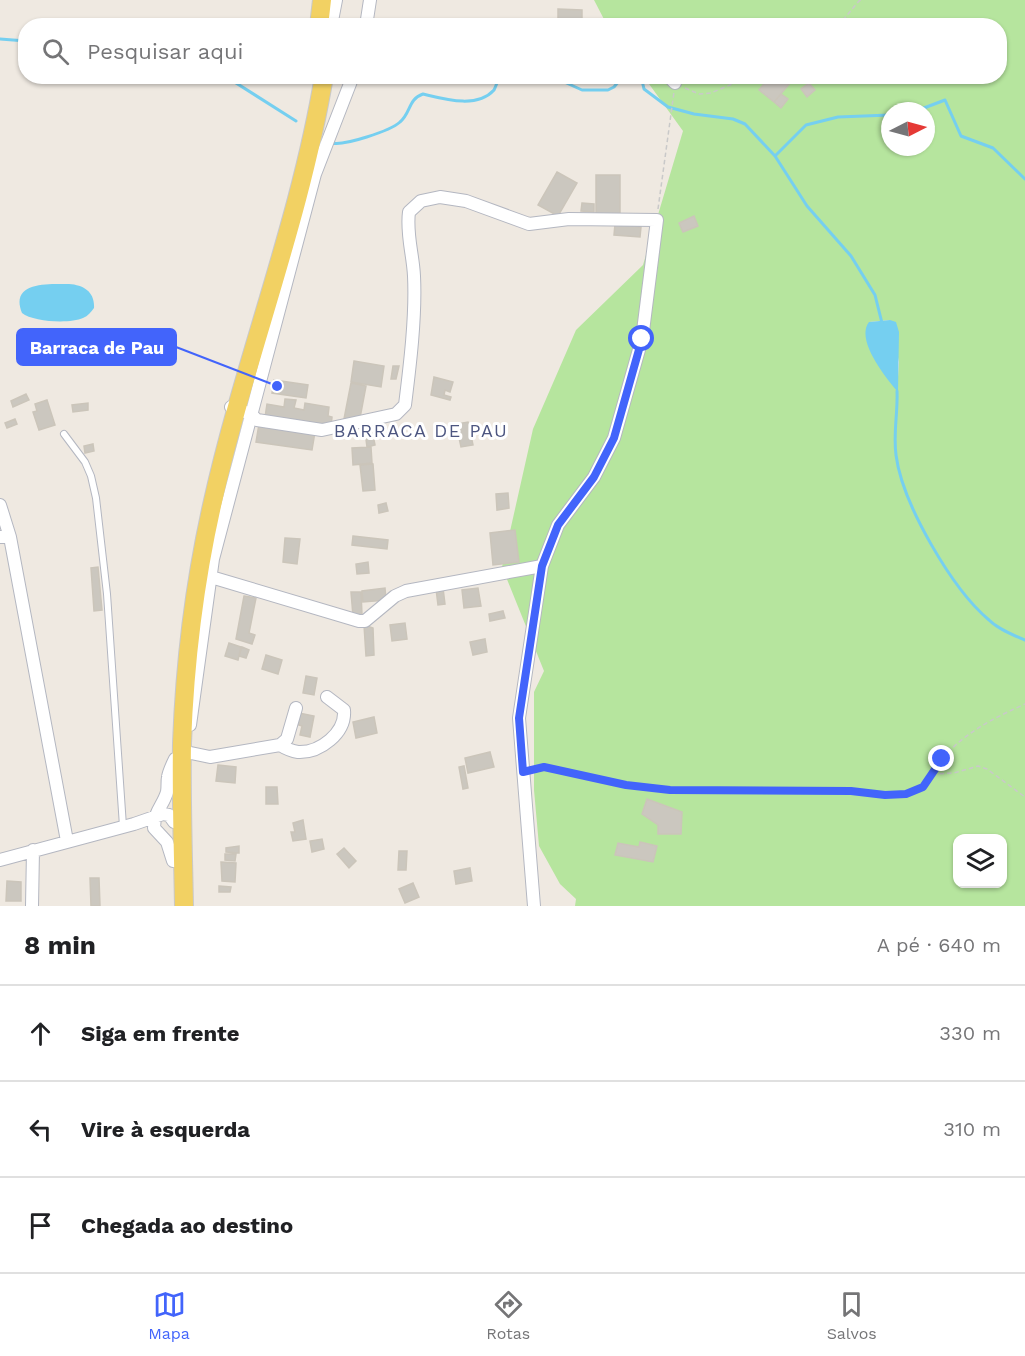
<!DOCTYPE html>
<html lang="pt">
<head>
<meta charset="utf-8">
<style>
	:root { --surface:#fff; --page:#f6f6f6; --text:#202124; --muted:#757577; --line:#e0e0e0; --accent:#4264fb }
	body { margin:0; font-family:"Work Sans",sans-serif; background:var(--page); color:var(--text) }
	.controls { position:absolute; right:18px; bottom:18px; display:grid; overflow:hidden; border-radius:12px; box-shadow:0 2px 4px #0004 }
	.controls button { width:54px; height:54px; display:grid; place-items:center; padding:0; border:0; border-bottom:2px solid var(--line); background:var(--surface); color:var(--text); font:30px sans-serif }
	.compass { position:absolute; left:881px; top:102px; width:54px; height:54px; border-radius:50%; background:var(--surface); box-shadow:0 2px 4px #0004; rotate:84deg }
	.stop { position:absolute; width:18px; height:18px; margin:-14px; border:4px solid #4264fb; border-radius:50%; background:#fff }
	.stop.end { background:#4264fb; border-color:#fff; box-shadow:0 2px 6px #0008 }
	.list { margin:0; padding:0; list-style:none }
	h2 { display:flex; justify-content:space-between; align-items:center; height:78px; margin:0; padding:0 24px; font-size:26px }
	h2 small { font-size:20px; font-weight:400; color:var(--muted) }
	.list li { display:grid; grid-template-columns:39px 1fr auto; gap:18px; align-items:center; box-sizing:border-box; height:96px; padding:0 24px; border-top:2px solid var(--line) }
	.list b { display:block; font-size:22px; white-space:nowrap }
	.list em { font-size:20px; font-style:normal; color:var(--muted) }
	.icon { flex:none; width:33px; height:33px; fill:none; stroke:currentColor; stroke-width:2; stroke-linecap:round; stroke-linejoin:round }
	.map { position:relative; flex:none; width:1025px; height:906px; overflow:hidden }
	.search { position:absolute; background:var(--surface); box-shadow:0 2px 4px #0004; left:18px; right:18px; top:18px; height:66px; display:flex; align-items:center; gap:15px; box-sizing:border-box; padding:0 21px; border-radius:24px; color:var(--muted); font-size:22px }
	.sheet { height:366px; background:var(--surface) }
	nav { display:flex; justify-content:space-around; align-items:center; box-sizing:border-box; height:84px; border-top:2px solid var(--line); background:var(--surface); font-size:16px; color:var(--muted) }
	nav a { display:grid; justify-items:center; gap:3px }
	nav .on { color:var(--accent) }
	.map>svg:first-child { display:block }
	.green { fill:#b6e59e; fill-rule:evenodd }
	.water { fill:#75cff0 }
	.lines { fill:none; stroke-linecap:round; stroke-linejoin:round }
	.stream { stroke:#75cff0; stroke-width:3 }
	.building { fill:#cbc7bf; stroke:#cbc5ba; stroke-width:1.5 }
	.service-casing { stroke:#b4b7c1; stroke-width:8 }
	.minor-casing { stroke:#b4b7c1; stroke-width:14 }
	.primary-casing { stroke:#c9c9c9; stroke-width:20 }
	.path { stroke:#c9c9c9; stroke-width:1.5; stroke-dasharray:4.5 3; stroke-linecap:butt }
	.service { stroke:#fff; stroke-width:6 }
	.minor { stroke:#fff; stroke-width:12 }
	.primary { stroke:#f2d163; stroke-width:18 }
	.route { stroke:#4264fb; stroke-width:8 }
	.labels { text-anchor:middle; stroke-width:6; stroke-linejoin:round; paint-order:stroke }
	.neighbourhood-label { font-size:18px; letter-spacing:1.5px; fill:#4d5680; stroke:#fff }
	.leader { fill:none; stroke:#4264fb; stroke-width:2 }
	.callout-dot { fill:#4264fb; stroke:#fff; stroke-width:2 }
	.callout { fill:#4264fb; stroke:#4264fb; stroke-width:2 }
	.callout-label { font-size:18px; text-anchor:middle; font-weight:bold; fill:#fff }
</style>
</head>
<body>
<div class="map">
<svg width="1025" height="906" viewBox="0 0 1025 906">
	<rect width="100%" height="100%" fill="#efe9e1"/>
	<path class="green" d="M594,0h431v906h-450l1,-7 -16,-15 -21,-38 -5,-56v-98l10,-21 -42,-104 31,-138 43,-99 67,-65 40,-134 -39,-54 356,-1v-50l-393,-1zM890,111h36v36h-36zM890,320l9,42 -2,30 -28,-70zM958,838h44v46h-44z"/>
	<path class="water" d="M69,284c15,1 26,8 25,24 -3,4 -6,8 -11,10 -13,6 -50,4 -61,-5 -13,-32 28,-29 47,-29z
		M890,320l6,2 3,10 -1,60c-12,-14 -43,-52 -29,-70z"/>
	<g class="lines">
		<path class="stream" d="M0,39l26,2
			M225,76l71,45
			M551,76l31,14h26l6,-3 9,-11
			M641,76l3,13 24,18 26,7 39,5 12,5 30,32 32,50 44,50 24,39 7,28
			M916,111l29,-11 16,36 32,12 32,31
			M332,143c12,3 58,-12 68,-21 11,-9 8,-23 23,-28 21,5 54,15 71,-4 2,-4 4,-10 6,-14
			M775,156l31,-31 32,-8 52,-2
			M897,391c1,21 -4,43 -1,64 6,48 56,134 93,165 9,9 24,15 36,20"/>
	</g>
	<path class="building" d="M558,9l24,1v16h-24z
		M770,76h12l8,7 -16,19 -15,-12z
		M809,83l6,7 -8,7 -6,-8z
		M781,94l7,5 -7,9 -7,-6z
		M557,172l20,11 -19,33 -20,-11z
		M596,175h24v42l-24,-1z
		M582,203l12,1v8l-13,-1z
		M694,216l4,10 -15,6 -4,-9z
		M615,224l26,3 -1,10 -26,-2z
		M354,361l30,5 -3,21 -30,-5z
		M393,366h6l-3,13h-5z
		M434,377l19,5 -3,10 -5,-2 -1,5 7,2 -1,3 -19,-5z
		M274,380l34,5 -2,13 -34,-5z
		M351,383l15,3 -6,32 -16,1z
		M26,394l3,6 -16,7 -2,-6z
		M285,399l11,1 -2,8 10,2 1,-7 24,4 -1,9 4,1 -1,10 -66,-10 2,-13 17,3z
		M47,400l8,25 -16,5 -6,-18 4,-1 -2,-7z
		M88,403v7l-15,2 -1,-7z
		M15,419l2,5 -10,4 -2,-5z
		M380,422l2,12 -9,1 2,10 -8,2 -3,-23z
		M468,422l5,23 -12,2 -5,-23z
		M259,424l56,8 -3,18 -56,-8z
		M93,444l1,7 -9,2 -1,-7z
		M371,447l1,16 -19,2 -1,-17z
		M373,464l2,26 -12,1 -3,-26z
		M508,493l1,15 -12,2 -1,-16z
		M386,503l2,8 -9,2 -1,-8z
		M515,530l4,32 -26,3 -3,-32z
		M353,536l35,4 -1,9 -35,-4z
		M285,538l15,1 -3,25 -14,-2z
		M368,562l1,11 -12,1 -1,-10z
		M98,567l4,43 -8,1 -3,-43z
		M385,588l1,12 -23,2 -1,-11z
		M443,588l2,16 -7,1 -2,-16z
		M478,588l3,18 -17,2 -2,-18z
		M351,592h10l1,23 -9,1z
		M244,596l12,2 -7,35 6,2 -3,9 -16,-5z
		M503,611l2,7 -15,3 -1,-7z
		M405,623l2,16 -15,2 -2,-16z
		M364,625l9,3 1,27 -8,1z
		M485,639l2,13 -14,3 -3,-13z
		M229,643l12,4 -3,13 -13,-4z
		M242,647l7,3 -3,8 -7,-2z
		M266,655l16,5 -4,14 -16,-5z
		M306,676l11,2 -3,17 -11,-2z
		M299,713l15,3 -4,21 -10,-2 2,-9 -6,-2z
		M374,717l3,16 -21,5 -3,-16z
		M490,752l4,15 -26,6 -3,-15z
		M218,765l18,2 -1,16 -19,-2z
		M464,766l4,22 -5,1 -4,-22z
		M266,787h11l1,17h-12z
		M647,799l35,13 -1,22h-23v-9l-16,-11z
		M303,820l3,19 -13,2 -2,-9h4l-2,-9z
		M322,839l2,10 -12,3 -2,-11z
		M640,842l17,4 -4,16 -38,-7 3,-12 21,4z
		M239,846v7l-13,-1v-4z
		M344,848l12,13 -7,7 -12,-14z
		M399,851h8l-1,19h-8z
		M225,854h11l-1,7 -10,-1z
		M221,862l15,1 -1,19 -13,-1z
		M470,868l2,13 -16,3 -2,-13z
		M90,878h9l1,28h-9z
		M7,881l14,1v19h-15z
		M413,883l6,14 -14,6 -6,-14z
		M219,886l12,1 -1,5h-11z"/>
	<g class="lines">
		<g class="service-casing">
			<path id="service" d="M64,434l21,28 6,14 5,22 11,96 16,232"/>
		</g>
		<g class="minor-casing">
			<path id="minor" d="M331,26l5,-26
				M366,26l4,-26
				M668,76l7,7
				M231,407l20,7 6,6 65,10 74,-16 9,-9c5,-40 11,-89 9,-129 -1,-22 -8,-42 -5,-64l12,-11 19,-4 26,4 63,23 40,-5 88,1 -15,119 -28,99 -20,39 -36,48 -16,41 -23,152 15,188
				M0,505l10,32
				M0,537h10l57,304
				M211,577l148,44h6l30,-25 11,-5 136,-25
				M190,725l23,-166 102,-385 38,-98
				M280,745c5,3 11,6 18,7 22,1 48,-19 46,-42l-17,-13
				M186,752l24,5 70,-12 7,-6 9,-31
				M0,860l134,-36 29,-10 6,1 5,7
				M173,861l-6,-19 -13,-14c0,-17 9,-22 13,-36 1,-5 0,-10 1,-15 1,-6 4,-12 7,-18
				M32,906l1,-56"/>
		</g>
		<g class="primary-casing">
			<path id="primary" d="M319,26l3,-26
				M184,906c-1,-54 -3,-109 -2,-163 3,-81 13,-163 31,-242 32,-143 87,-280 111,-425"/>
		</g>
		<path class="path" d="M838,26l21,-25 2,-1
			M685,88l14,6 12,-1 40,-17
			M658,209l16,-117
			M534,769l10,-2c42,7 83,20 126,23 59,6 119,0 178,1 25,0 49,9 72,-3 10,-6 15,-21 22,-29 23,-27 52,-41 83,-55
			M932,774l22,-1 24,-7 9,3 38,28"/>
		<use href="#service" class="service"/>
		<use href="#minor" class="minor"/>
		<use href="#primary" class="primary"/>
	</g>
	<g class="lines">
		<path class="route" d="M642,339l-28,99 -20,39 -36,48 -16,41 -23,152 4,54 21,-5 82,18 44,5 181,1 34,4 21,-1 17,-7 19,-28"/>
	</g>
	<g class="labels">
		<g class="neighbourhood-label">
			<text x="421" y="437">BARRACA DE PAU</text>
		</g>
	</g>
	<path class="leader" d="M277 386L176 347"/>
	<circle class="callout-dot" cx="277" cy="386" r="6"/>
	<rect class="callout" x="17" y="329" width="159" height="36" rx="6"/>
	<g class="callout-label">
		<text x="97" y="354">Barraca de Pau</text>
	</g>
</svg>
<div class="controls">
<button><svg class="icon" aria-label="layers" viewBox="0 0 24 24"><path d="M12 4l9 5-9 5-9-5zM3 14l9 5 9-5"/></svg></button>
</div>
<svg class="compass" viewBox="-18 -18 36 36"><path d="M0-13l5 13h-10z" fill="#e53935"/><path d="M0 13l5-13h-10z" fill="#757577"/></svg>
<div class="stop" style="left:642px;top:339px"></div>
<div class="stop end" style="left:942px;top:759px"></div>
<div class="search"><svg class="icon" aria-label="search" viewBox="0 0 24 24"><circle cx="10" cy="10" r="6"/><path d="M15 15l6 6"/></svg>Pesquisar aqui</div>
</div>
<section class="sheet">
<h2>8 min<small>A pé · 640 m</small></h2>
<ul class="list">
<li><svg class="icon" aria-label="ahead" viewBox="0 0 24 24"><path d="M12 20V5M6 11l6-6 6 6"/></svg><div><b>Siga em frente</b></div><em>330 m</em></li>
<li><svg class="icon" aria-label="left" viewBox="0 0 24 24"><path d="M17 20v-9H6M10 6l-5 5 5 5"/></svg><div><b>Vire à esquerda</b></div><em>310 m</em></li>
<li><svg class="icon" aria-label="arrive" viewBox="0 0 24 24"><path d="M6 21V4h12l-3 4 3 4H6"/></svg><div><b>Chegada ao destino</b></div></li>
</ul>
</section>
<nav>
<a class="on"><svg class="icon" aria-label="map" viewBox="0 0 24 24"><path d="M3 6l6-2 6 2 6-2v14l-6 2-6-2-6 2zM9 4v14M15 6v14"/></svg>Mapa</a>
<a><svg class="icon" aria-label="directions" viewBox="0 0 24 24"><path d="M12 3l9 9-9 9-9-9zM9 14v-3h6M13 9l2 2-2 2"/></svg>Rotas</a>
<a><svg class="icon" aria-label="saved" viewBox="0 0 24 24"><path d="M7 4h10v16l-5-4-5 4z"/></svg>Salvos</a>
</nav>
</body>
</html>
